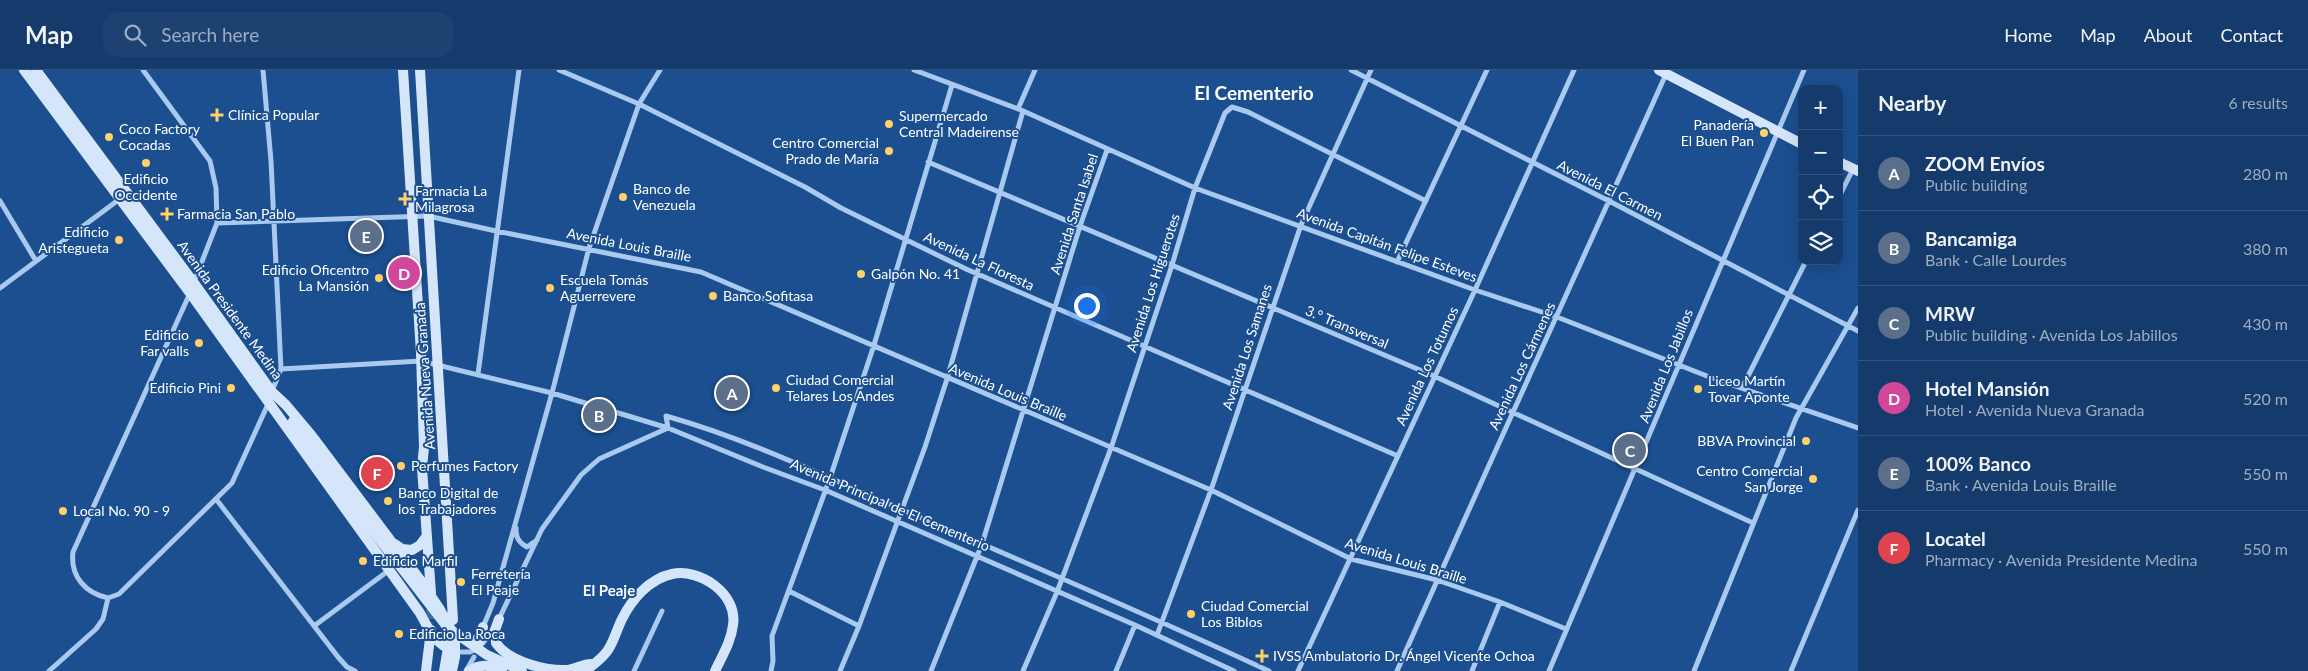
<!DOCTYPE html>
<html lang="en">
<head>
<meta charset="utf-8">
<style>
	:root { --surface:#143b6b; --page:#1d4271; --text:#f1f3f6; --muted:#9dadc1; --line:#33557e; --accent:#ffd166 }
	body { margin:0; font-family:Lato,sans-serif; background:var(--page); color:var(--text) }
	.controls { position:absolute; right:15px; top:15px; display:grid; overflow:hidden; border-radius:10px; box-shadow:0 5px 20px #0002 }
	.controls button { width:45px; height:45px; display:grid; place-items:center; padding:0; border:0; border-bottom:1px solid var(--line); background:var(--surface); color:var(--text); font:25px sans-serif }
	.you { position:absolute; left:1086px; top:235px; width:18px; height:18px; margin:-12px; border:4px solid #fff; border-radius:50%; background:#1a73e8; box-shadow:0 0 0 8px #1a73e833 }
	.badge { display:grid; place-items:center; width:32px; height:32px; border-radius:50%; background:var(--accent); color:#fff; font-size:16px; font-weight:700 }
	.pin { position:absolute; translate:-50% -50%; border:2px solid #fff; box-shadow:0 1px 5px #0006 }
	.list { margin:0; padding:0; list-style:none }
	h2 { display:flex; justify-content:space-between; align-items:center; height:65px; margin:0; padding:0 20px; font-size:21px }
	h2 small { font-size:16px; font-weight:400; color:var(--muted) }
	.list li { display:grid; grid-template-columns:32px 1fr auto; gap:15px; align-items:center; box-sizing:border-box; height:75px; padding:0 20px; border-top:1px solid var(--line) }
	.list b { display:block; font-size:19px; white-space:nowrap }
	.list p { margin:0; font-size:16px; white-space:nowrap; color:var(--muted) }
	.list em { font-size:16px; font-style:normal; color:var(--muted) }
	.icon { flex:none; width:28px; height:28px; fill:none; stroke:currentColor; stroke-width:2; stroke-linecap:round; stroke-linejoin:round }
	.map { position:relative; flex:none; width:1858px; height:601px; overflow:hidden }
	header { display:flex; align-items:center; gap:30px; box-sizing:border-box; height:70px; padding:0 25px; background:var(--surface); border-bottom:1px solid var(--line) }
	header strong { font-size:24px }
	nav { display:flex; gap:28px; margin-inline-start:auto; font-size:18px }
	.search { width:350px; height:45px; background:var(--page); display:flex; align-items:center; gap:12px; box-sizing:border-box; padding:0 18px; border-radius:15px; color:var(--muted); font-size:19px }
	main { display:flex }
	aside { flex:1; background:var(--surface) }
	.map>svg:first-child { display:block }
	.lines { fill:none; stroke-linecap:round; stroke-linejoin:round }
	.secondary-tunnel { stroke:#3d69a0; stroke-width:10; stroke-dasharray:10 5; stroke-linecap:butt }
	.street { stroke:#a9c9ee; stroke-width:5 }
	.secondary { stroke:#d6e6fa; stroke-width:10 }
	.secondary-bridge { stroke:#d6e6fa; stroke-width:10 }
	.poi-dot { fill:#ffd166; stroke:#1b4f8f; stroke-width:2 }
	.labels { text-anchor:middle; stroke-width:4; stroke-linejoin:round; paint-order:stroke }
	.poi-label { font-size:14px; fill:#fff; stroke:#1b4f8f; text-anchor:start }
	.street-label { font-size:14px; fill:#fff; stroke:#1b4f8f }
	.neighbourhood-label { font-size:15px; font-weight:bold; fill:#fff; stroke:#1b4f8f }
	.district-label { font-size:19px; font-weight:bold; fill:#fff; stroke:#1b4f8f }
</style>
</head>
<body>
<header>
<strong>Map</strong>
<div class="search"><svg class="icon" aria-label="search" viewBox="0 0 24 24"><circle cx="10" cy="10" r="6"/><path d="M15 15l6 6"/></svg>Search here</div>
<nav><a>Home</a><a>Map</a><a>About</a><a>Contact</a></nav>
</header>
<main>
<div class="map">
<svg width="1858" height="601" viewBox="0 0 1858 601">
	<rect width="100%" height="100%" fill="#1b4f8f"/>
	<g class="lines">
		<path class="secondary-tunnel" d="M431,539v13"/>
		<path class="street" d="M143,0l67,91 6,27 1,35 -23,59
			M263,0l8,91 10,208 -9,22
			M559,0l80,34 166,83 36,21 125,61 432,187
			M914,0l107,40 174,78 280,102 82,27 155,61 146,50
			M1351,0l258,131 249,130
			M1018,39l17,-39
			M928,92l506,214 319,147
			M1839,127l14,-28
			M0,131l36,60
			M217,153l211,-7 68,15 205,41 510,218 140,69 86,21 63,22 66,27
			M1397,192l90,-192
			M0,218l121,-90
			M281,299l140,-8 131,32 116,35 -2,-12c82,23 160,61 239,95 122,52 243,104 364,160
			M478,304l41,-304
			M1742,318l64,-127
			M216,429l122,158 9,10 8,4
			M516,458c0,9 2,14 11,19l10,-7
			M789,521l70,35
			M108,528c-23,-5 -38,-22 -35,-46l117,-259
			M108,528l11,-4 113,-111 37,-81
			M498,551l44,-92 39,-54 18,-16 69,-31 95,39 62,23 310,135 99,46
			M314,556l74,-55
			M1157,565l54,-145 90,-265 70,-155
			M474,569l9,-12 10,-24 59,-210 37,-145 50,-144 21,-34
			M483,573l11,-15
			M455,582h15l7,-3
			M49,601l47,-42 7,-10 5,-21
			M466,601l8,-14
			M634,601l28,-60
			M771,601l2,-10 -1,-25 58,-158 44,-133 78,-260
			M840,601l19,-45 66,-179 22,-68 76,-268
			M931,601l51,-127 98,-318 27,-76
			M1023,601l34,-79 54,-144 61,-183 23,-77 30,-75 7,-6 16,5 178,89
			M1116,601l19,-46
			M1298,601l177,-381 99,-220
			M1397,601c88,-200 180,-398 269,-597
			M1472,601l28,-69
			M1549,601l255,-601
			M1694,601l102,-253 62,-110
			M1791,601l67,-161"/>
		<path class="secondary" d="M24,0l166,223 230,320c9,17 15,31 34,38
			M36,0l158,213 78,109 14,13 26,31 109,145 18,27 16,29v20l-3,14
			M403,0l18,283 3,94 -2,21 9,125
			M420,0l33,550
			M1659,0l143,74
			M1839,92l19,9
			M293,351l49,70
			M395,474l7,5 10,1 8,-5 6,-8
			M499,549l-4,11 1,13c13,19 50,28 72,27 8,-1 15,-6 23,-6
			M479,573l4,-16
			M426,601l5,-41
			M469,601c12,-8 21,-6 33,0
			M585,601c8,-6 17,-12 23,-21 6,-9 9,-21 14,-31 10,-20 27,-40 50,-45 28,-6 66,20 61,51 -2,17 -11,31 -18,46"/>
		<path class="secondary-bridge" d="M342,421l106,137 39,27 35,16
			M444,601l5,-29 -1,-14"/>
	</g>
	<g class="poi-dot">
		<path d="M214.5 37.5h5v5h5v5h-5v5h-5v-5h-5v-5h5z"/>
		<circle cx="889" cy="54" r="5"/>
		<circle cx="1764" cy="63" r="5"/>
		<circle cx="109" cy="67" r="5"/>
		<circle cx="889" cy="81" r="5"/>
		<circle cx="146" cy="93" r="5"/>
		<circle cx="623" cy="127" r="5"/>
		<path d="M402.5 121.5h5v5h5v5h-5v5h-5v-5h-5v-5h5z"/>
		<path d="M164.5 136.5h5v5h5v5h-5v5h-5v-5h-5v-5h5z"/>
		<circle cx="119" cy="170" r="5"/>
		<circle cx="861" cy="204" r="5"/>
		<circle cx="379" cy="208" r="5"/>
		<circle cx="550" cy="218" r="5"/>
		<circle cx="713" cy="226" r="5"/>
		<circle cx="199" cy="273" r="5"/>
		<circle cx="231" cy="318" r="5"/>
		<circle cx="776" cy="318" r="5"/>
		<circle cx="1698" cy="319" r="5"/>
		<circle cx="1806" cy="371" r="5"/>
		<circle cx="401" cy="396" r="5"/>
		<circle cx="1813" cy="409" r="5"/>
		<circle cx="388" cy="431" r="5"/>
		<circle cx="63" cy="441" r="5"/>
		<circle cx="363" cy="491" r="5"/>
		<circle cx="461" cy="512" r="5"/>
		<circle cx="1191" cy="544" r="5"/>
		<circle cx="399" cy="564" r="5"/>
		<path d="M1259.5 578.5h5v5h5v5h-5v5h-5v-5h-5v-5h5z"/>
	</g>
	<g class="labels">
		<g class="poi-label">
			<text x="228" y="50">Clínica Popular</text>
			<text x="899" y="51">Supermercado<tspan x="899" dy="16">Central Madeirense</tspan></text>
			<text x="1754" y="60" text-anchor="end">Panadería<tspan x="1754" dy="16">El Buen Pan</tspan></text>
			<text x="119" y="64">Coco Factory<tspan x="119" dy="16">Cocadas</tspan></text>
			<text x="879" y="78" text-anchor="end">Centro Comercial<tspan x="879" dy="16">Prado de María</tspan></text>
			<text x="146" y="114" text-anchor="middle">Edificio<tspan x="146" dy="16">Occidente</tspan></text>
			<text x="633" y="124">Banco de<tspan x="633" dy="16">Venezuela</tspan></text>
			<text x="415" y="126">Farmacia La<tspan x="415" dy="16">Milagrosa</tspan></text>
			<text x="177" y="149">Farmacia San Pablo</text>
			<text x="109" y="167" text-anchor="end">Edificio<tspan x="109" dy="16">Aristegueta</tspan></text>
			<text x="369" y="205" text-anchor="end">Edificio Oficentro<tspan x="369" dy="16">La Mansión</tspan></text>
			<text x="871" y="209">Galpón No. 41</text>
			<text x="560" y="215">Escuela Tomás<tspan x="560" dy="16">Aguerrevere</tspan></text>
			<text x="723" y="231">Banco Sofitasa</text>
			<text x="189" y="270" text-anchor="end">Edificio<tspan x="189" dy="16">Far valls</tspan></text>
			<text x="786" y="315">Ciudad Comercial<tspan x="786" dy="16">Telares Los Andes</tspan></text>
			<text x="1708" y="316">Liceo Martín<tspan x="1708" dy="16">Tovar Aponte</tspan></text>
			<text x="221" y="323" text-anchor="end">Edificio Pini</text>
			<text x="1796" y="376" text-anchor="end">BBVA Provincial</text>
			<text x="411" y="401">Perfumes Factory</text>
			<text x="1803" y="406" text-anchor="end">Centro Comercial<tspan x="1803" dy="16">San Jorge</tspan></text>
			<text x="398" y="428">Banco Digital de<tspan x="398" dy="16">los Trabajadores</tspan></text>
			<text x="73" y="446">Local No. 90 - 9</text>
			<text x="373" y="496">Edificio Marfil</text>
			<text x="471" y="509">Ferretería<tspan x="471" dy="16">El Peaje</tspan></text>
			<text x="1201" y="541">Ciudad Comercial<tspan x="1201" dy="16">Los Biblos</tspan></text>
			<text x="409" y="569">Edificio La Roca</text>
			<text x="1273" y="591">IVSS Ambulatorio Dr. Ángel Vicente Ochoa</text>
		</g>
		<g class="street-label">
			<text transform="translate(1610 120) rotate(27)" y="5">Avenida El Carmen</text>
			<text transform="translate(1074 144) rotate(-72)" y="5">Avenida Santa Isabel</text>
			<text transform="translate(629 175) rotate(11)" y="5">Avenida Louis Braille</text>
			<text transform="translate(1387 175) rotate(20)" y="5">Avenida Capitán Felipe Esteves</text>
			<text transform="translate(979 191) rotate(25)" y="5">Avenida La Floresta</text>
			<text transform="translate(1153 213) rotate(-72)" y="5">Avenida Los Higuerotes</text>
			<text transform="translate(230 240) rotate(54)" y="5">Avenida Presidente Medina</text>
			<text transform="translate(1347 257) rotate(23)" y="5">3.° Transversal</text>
			<text transform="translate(1247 277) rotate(-72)" y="5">Avenida Los Samanes</text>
			<text transform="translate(1427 296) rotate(-65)" y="5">Avenida Los Totumos</text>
			<text transform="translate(1522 296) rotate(-65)" y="5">Avenida Los Cármenes</text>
			<text transform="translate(1666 296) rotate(-68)" y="5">Avenida Los Jabillos</text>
			<text transform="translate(425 306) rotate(-94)" y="5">Avenida Nueva Granada</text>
			<text transform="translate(1008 322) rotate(23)" y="5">Avenida Louis Braille</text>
			<text transform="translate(890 435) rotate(23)" y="5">Avenida Principal de El Cementerio</text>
			<text transform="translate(1406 491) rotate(17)" y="5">Avenida Louis Braille</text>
		</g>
		<g class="neighbourhood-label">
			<text x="609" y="526">El Peaje</text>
		</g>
		<g class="district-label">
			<text x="1254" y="30">El Cementerio</text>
		</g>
	</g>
</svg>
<div class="controls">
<button>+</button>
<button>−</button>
<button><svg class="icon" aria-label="locate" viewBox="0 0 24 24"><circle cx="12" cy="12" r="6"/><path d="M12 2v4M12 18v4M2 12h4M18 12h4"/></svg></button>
<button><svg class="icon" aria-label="layers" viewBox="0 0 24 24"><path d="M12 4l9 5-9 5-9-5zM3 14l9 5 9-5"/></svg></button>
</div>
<div class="you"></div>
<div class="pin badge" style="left:732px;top:323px;background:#5c6f8a">A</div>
<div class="pin badge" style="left:599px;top:345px;background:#5c6f8a">B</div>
<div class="pin badge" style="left:1630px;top:380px;background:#5c6f8a">C</div>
<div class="pin badge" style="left:404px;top:203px;background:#d1479c">D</div>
<div class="pin badge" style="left:366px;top:166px;background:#5c6f8a">E</div>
<div class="pin badge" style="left:377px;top:403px;background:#e0444e">F</div>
</div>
<aside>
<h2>Nearby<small>6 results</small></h2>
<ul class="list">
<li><span class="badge" style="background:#5c6f8a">A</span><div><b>ZOOM Envíos</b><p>Public building</p></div><em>280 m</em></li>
<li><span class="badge" style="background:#5c6f8a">B</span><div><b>Bancamiga</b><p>Bank · Calle Lourdes</p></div><em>380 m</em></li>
<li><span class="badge" style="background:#5c6f8a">C</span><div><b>MRW</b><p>Public building · Avenida Los Jabillos</p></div><em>430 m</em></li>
<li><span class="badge" style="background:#d1479c">D</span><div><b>Hotel Mansión</b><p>Hotel · Avenida Nueva Granada</p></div><em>520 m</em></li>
<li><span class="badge" style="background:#5c6f8a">E</span><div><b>100% Banco</b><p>Bank · Avenida Louis Braille</p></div><em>550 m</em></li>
<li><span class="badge" style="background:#e0444e">F</span><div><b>Locatel</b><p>Pharmacy · Avenida Presidente Medina</p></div><em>550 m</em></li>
</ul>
</aside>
</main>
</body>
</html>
